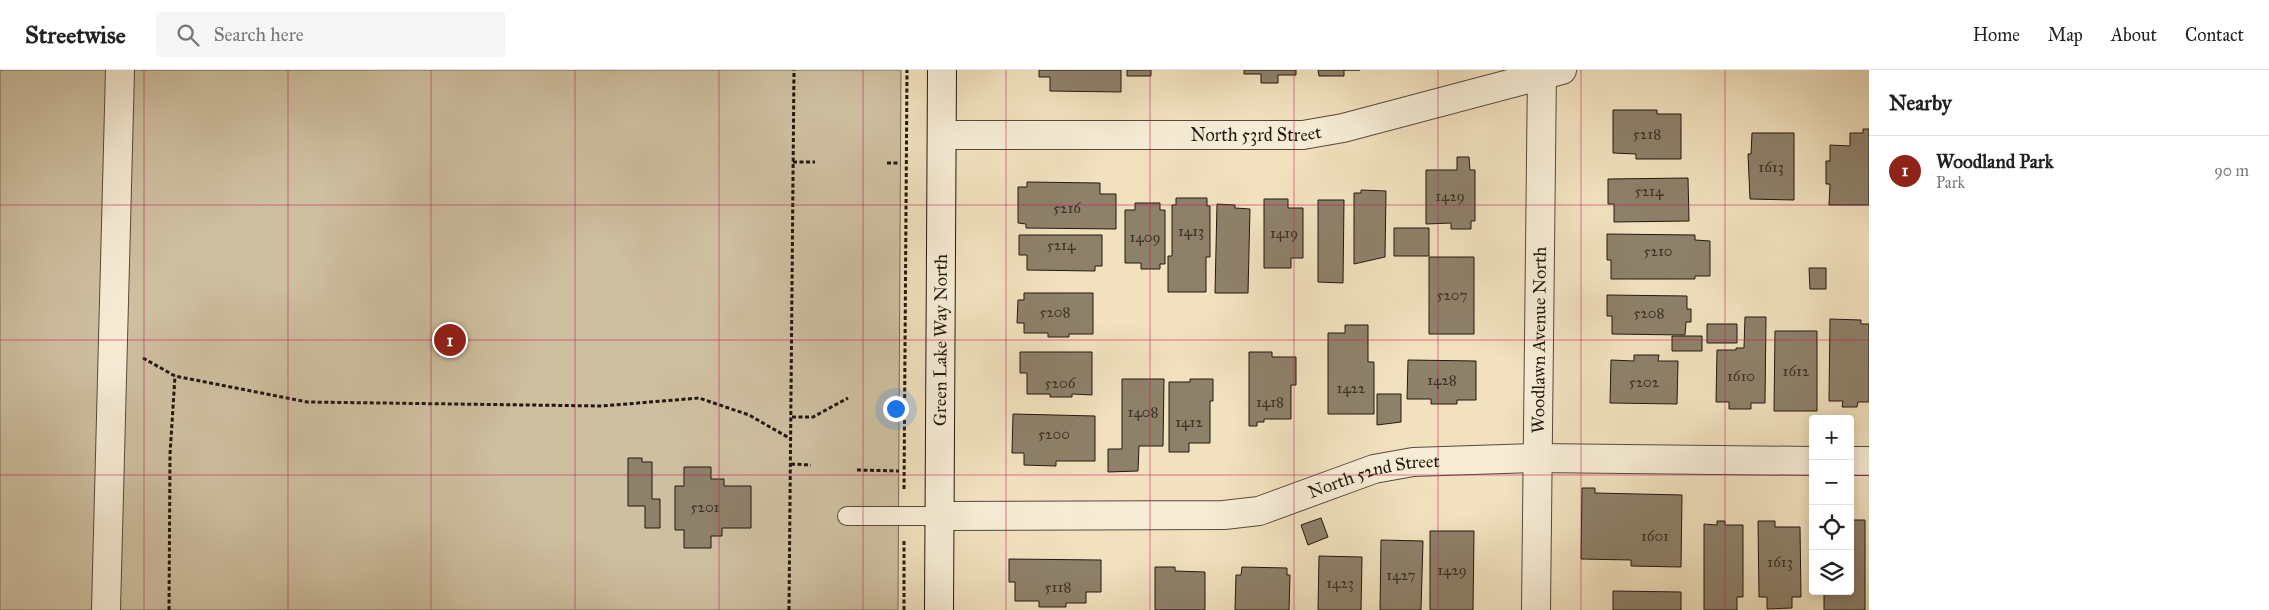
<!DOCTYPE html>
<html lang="en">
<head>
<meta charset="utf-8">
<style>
	:root { --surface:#fff; --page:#f6f6f6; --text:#222; --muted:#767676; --line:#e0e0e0; --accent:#8f2418 }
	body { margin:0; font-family:"IM FELL Great Primer",serif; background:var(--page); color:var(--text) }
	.controls { position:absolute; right:15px; bottom:15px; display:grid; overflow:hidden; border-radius:5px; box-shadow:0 2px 12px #0003 }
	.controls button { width:45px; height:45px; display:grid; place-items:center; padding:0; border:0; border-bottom:1px solid var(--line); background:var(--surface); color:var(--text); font:25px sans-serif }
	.you { position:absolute; left:895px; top:338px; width:18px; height:18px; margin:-12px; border:4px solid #fff; border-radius:50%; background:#1a73e8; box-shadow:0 0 0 8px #1a73e833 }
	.badge { display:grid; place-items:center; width:32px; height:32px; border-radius:50%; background:var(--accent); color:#fff; font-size:16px; font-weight:700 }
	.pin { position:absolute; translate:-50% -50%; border:2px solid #fff; box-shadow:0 1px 5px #0006 }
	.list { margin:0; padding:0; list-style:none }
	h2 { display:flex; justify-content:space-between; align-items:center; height:65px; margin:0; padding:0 20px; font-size:21px }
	h2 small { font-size:16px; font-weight:400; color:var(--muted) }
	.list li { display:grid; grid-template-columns:32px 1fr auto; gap:15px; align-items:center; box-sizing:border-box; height:70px; padding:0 20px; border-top:1px solid var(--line) }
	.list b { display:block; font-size:19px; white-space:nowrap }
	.list p { margin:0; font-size:16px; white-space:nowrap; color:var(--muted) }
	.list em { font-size:16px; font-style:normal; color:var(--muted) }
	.icon { flex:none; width:28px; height:28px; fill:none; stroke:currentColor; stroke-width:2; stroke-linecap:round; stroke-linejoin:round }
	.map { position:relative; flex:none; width:1869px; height:540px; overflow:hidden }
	header { display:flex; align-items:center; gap:30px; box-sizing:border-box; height:70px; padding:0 25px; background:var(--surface); border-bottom:1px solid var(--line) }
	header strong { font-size:24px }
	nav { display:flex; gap:28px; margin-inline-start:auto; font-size:18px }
	.search { width:350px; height:45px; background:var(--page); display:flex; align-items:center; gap:12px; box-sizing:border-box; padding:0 18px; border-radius:5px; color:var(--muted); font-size:19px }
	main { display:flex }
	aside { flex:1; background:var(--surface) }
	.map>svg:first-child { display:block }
	.green { fill:#cebfa0; stroke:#786c58 }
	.building { fill:#8e816a; stroke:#23180f }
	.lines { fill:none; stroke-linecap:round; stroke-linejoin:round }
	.lane-casing { stroke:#564a3b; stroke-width:20 }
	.street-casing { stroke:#564a3b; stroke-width:30 }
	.secondary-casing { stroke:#23180f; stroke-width:30 }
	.path { stroke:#23180f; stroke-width:3; stroke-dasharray:4 2.5; stroke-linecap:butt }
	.lane { stroke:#f6ecd5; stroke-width:18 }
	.street { stroke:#f6ecd5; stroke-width:28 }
	.secondary { stroke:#f6ecd5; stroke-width:28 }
	.grid { fill:none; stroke:#c2185b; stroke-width:1; stroke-opacity:0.55 }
	.labels { text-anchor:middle; stroke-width:4; stroke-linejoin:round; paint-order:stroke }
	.number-label { font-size:15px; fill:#3e3226 }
	.street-label { font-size:18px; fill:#23180f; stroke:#f6ecd5 }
</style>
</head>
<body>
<header>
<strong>Streetwise</strong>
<div class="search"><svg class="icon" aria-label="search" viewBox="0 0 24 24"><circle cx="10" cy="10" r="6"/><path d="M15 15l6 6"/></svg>Search here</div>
<nav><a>Home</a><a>Map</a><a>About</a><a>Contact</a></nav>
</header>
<main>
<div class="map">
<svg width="1869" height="540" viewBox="0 0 1869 540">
	<rect width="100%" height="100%" fill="#f1e1be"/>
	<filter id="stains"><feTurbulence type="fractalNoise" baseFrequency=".004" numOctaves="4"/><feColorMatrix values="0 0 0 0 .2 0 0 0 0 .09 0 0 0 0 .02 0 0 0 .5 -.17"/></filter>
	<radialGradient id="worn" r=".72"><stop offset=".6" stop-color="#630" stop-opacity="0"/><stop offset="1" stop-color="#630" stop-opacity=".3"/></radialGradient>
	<path class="green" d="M0,0h901l-3,540h-898z"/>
	<path class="building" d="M1039,0h82v22l-71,-1v-14h-11z
		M1127,0h24v6h-24z
		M1244,0h52v5h-18v8h-17v-9h-17z
		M1318,0h42h-16v6h-25z
		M1613,40h44v4h24v45h-45v-5l-23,-1z
		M1863,59h6v76h-40l1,-21h-4v-23h4v-16l20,1v-13h13z
		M1752,63h42v67l-44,-1 -2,-45h3z
		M1457,87h12l1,13h5v51h-4v8h-20v-6l-25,1v-54h31z
		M1688,108l1,43 -75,1v-18h-6v-25z
		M1027,112l73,1v11h16v35l-90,-1v-4l-8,-1v-36h9z
		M1361,120l25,1 -1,66 -31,7v-71h7z
		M1176,128h31v8h3v51h-4v35h-38v-36h4v-51h4z
		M1264,129h24v9h15v50h-12v10h-27z
		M1318,130h26l-1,83 -25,-1z
		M1135,133h25v7h5v54h-5v5h-19v-6h-16v-53h10z
		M1217,134l18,1v3l15,1 -2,84h-33z
		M1394,158h35v28h-35z
		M1607,164l88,1v5l15,1v35h-15v3h-84v-19h-4z
		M1019,165h83v31h-7v5l-68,-1v-15h-8z
		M1429,187h45v77h-45z
		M1809,198h17v21h-16z
		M1024,223h69v41h-24v3h-21v-4h-24v-10h-7l1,-23h6z
		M1607,225l80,1v13h4v13h-5l-1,13 -73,-1v-18h-5z
		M1745,247h21l-1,86h-14v6h-22v-7h-13l1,-52h19v-2h8z
		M1830,249l31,1v4h8v78h-11l-1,5h-15l1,-6h-14z
		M1707,254h30v19h-30z
		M1345,255h23v37h6v52h-46v-81h17z
		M1775,261h42v80h-43z
		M1672,266h30v15h-30z
		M1020,282h72v43l-20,-1v3h-22v-3h-23v-21h-7z
		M1249,282h23v5h24v28h-5v34h-27v3h-7v4h-8z
		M1634,285h25l-1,6h20l-1,43 -67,-1 1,-43 23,1z
		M1408,290l68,1v39h-19v4h-26v-5h-24z
		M1122,309h42l-1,67h-24l-1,25 -30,1v-23h14z
		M1190,309h23v22h-3v42h-21v9h-20v-70h21z
		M1377,324h24v28l-24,3z
		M1013,344l82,2v45h-39v5l-32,-1v-12h-12z
		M628,388h14v4h10v37h8v29h-15v-22h-17z
		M684,397h27v12h13v7h27v42h-29v8h-11v12h-27v-18h-9v-44h9z
		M1582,418h13v5l87,2 -1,72 -50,-1v-6l-50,-1z
		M1321,448l7,19 -20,8 -7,-20z
		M1850,450h15v90h-41v-19h26z
		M1717,451h8v4h18v72h-6v13h-33v-86l13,1z
		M1758,451h17v6h25l1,70h-9v11l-25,1v-12h-8z
		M1430,461h44l-1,79h-43z
		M1381,470l42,1 -2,69h-41z
		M1319,486l43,1 -1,53h-43z
		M1009,489l92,1v32h-15v11h-20v4h-27v-6h-24v-19h-6z
		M1155,497h20v4l30,1v38h-50z
		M1242,497l45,1v7h3l-1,35h-54l1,-35h5z
		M1613,521l68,1v18h-68z"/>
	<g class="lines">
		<g class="lane-casing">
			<path id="lane" d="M847,446h93"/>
		</g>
		<g class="street-casing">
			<g id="street">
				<path id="s1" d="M942,65h361l40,-7 219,-58"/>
				<path d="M1850,391h19"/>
				<path id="s2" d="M940,446l284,-1 35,-4 115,-42 39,-7 124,-4 276,3"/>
				<path d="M106,540l14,-540"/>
				<path id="s3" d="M1536,540l6,-540"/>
			</g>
		</g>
		<g class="secondary-casing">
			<g id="secondary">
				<path id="s4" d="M939,540l3,-540"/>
			</g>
		</g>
		<path class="path" d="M793,92h22
			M887,93h13
			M143,288l32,18 132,26 295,4 97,-8 50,17 42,24
			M792,347h21l35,-19
			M791,394l20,1
			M857,400l42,1
			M904,419l3,-419
			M169,540l1,-156 5,-78
			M789,540l5,-540
			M904,540v-69"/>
		<use href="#lane" class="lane"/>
		<use href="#street" class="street"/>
		<use href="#secondary" class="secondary"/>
	</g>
	<path class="grid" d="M144,0v540M288,0v540M431,0v540M575,0v540M719,0v540M863,0v540M1006,0v540M1150,0v540M1294,0v540M1438,0v540M1581,0v540M1725,0v540M0,135h1869M0,270h1869M0,405h1813M1850,405h19"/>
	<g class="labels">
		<g class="number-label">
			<text x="1647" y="69">5218</text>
			<text x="1771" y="102">1613</text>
			<text x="1649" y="126">5214</text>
			<text x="1450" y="131">1429</text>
			<text x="1067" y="143">5216</text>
			<text x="1191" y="166">1413</text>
			<text x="1284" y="168">1419</text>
			<text x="1145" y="172">1409</text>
			<text x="1061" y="180">5214</text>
			<text x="1658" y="186">5210</text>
			<text x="1452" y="230">5207</text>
			<text x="1055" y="247">5208</text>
			<text x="1649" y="248">5208</text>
			<text x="1796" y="306">1612</text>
			<text x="1741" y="311">1610</text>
			<text x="1442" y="315">1428</text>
			<text x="1644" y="317">5202</text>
			<text x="1060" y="318">5206</text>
			<text x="1351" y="323">1422</text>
			<text x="1270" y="337">1418</text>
			<text x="1143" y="347">1408</text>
			<text x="1189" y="357">1412</text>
			<text x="1054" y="369">5200</text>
			<text x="705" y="442">5201</text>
			<text x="1655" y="471">1601</text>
			<text x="1780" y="497">1613</text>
			<text x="1452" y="505">1429</text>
			<text x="1401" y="510">1427</text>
			<text x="1340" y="518">1423</text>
			<text x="1058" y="522">5118</text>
		</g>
		<g class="street-label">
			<text dy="6" stroke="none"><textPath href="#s1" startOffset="314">North 53rd Street</textPath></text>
			<text dy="6" stroke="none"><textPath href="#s4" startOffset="270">Green Lake Way North</textPath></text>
			<text dy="6" stroke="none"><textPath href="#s3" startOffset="270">Woodlawn Avenue North</textPath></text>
			<text dy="6" stroke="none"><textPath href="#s2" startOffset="440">North 52nd Street</textPath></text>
		</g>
	</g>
	<rect width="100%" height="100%" filter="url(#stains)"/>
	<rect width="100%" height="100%" fill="url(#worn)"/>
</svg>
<div class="controls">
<button>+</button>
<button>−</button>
<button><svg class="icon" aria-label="locate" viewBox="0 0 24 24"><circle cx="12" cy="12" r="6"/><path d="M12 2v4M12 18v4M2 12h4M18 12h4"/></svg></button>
<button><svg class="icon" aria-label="layers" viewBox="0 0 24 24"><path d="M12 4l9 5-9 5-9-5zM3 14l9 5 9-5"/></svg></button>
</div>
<div class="you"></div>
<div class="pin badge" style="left:450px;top:270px">1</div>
</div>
<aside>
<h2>Nearby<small></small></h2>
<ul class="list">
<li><span class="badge">1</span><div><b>Woodland Park</b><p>Park</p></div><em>90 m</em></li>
</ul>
</aside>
</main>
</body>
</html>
